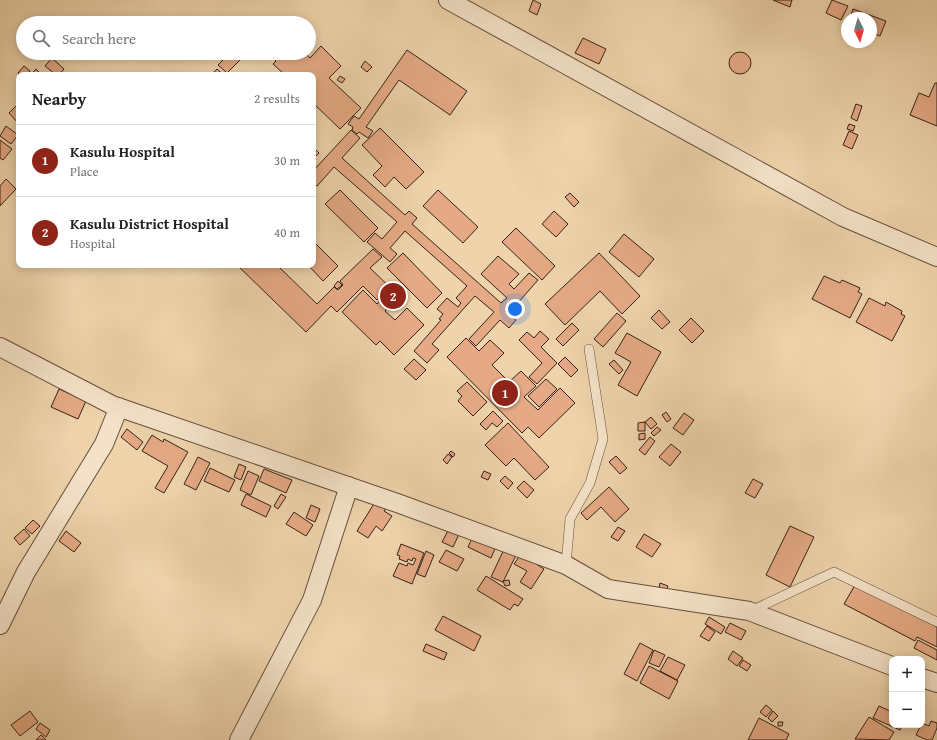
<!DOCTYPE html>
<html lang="en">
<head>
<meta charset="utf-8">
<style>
	:root { --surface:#fff; --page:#f2f2f2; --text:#222; --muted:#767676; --line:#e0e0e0; --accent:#8f2418 }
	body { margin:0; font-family:"Gentium Book Plus",serif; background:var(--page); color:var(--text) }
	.controls { position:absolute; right:12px; bottom:12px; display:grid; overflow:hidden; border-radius:8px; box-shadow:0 2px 10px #0003 }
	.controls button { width:36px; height:36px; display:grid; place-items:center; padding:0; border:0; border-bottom:1px solid var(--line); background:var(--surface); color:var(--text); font:20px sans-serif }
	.compass { position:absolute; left:841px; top:12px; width:36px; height:36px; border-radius:50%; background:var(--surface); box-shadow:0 2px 10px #0003; rotate:175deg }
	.you { position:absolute; left:515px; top:309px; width:14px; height:14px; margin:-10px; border:3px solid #fff; border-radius:50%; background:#1a73e8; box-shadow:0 0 0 6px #1a73e833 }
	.badge { display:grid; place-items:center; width:26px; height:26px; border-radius:50%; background:var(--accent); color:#fff; font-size:13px; font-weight:700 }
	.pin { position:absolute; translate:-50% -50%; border:2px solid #fff; box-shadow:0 1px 4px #0006 }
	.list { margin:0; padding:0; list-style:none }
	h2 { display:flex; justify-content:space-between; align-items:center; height:52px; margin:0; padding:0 16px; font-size:17px }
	h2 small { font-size:13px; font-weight:400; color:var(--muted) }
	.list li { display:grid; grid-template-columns:26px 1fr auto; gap:12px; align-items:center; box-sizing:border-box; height:72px; padding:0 16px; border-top:1px solid var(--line) }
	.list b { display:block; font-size:15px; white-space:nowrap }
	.list p { margin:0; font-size:13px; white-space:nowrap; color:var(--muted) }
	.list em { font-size:13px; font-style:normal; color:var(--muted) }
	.icon { flex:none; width:22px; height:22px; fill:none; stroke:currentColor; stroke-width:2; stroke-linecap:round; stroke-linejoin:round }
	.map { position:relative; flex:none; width:937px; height:740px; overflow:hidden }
	.search { position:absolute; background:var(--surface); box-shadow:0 2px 10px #0003; left:16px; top:16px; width:300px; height:44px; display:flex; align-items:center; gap:10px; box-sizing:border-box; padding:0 14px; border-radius:22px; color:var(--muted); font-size:15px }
	.panel { position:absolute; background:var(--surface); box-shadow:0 2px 10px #0003; left:16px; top:72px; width:300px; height:196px; border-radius:8px }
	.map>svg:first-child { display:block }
	.building { fill:#e5aa85; stroke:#372116 }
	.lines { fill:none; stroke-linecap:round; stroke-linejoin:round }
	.service-casing { stroke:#654e3b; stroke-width:10 }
	.minor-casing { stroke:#654e3b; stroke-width:20 }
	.service { stroke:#f4e2c8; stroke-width:9 }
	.minor { stroke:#f4e2c8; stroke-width:18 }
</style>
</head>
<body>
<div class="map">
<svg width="937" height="740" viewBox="0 0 937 740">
	<rect width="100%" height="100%" fill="#eed3ab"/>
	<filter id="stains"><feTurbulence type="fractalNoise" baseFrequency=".005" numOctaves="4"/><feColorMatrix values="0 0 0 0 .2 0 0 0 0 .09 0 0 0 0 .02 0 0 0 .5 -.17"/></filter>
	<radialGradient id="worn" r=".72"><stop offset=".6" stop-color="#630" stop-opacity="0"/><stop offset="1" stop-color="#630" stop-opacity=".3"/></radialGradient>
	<path class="building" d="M533,0l8,4 -4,11 -8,-4z
		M773,0h19l-2,7z
		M832,0l16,6 -7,14 -15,-7z
		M853,9l33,12 -6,15 -8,-3 -1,3v-18h-21z
		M847,27v12l-4,-2z
		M583,38l23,11 -7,15 -24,-11z
		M856,42h13l-2,4z
		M321,46l20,20 -12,12 32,30 -21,21 -27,-26v-28h-28l-12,-11 3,-3 -7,-7 36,-1 5,5z
		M407,50l60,41 -17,24 -51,-35 -33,47 7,4 -5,7 -9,-6 -2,2 -5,-4 1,-3 -5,-3 6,-8 5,3z
		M729 63a11 11 0 1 1 22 0a11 11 0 1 1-22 0Z
		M230,53h5l6,6 -14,14 -9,-8z
		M52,58l12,11 -5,6h-3l-11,-9z
		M365,61l7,6 -5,5 -6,-5z
		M24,66l6,5 -3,4h-6l-3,-2z
		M36,69l6,6h-11z
		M217,69l7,6h-13z
		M340,76l5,3 -3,4 -5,-3z
		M935,83h2v43l-27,-11 9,-22 10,4z
		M18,104l1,1v19l-10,-11z
		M856,104l6,2 -5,15 -6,-3z
		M849,124l6,2 -2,5 -6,-2z
		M6,126l12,9 -7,9 -11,-8z
		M380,128l44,44 -18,17 -12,-12 -9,10 -12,-12 9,-9 -20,-21z
		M351,130l9,8 -18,20 63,57 4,-4 8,7 -5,6 89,79 6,-5 -26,-24 17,-18 21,18 -10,10 5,5 15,-16 9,7 -30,34 8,6 -7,8 -9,-8 -24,26 -7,-7 25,-27 -19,-16 -43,48 7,6 -12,13 -13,-12 27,-31 -2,-1 4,-5 -6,-5 10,-11 11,9 3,-4 -5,-5 11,-12 -62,-55 -15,17 7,6 -7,8 -23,-20 8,-9 7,6 15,-17 -63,-55 -17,19 -4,-3v-12z
		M849,131l9,4 -6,14 -9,-4z
		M0,140l12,9 -9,11 -3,-2z
		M313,147l6,6 -6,6z
		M6,179l10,10 -16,17v-20z
		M340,190l38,38 -14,14 -39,-38z
		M438,190l40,37 -15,16 -40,-37z
		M570,193l9,9 -5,5 -9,-10z
		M554,211l14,13 -12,13 -14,-13z
		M516,228l39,38 -13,14 -40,-38z
		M624,234l30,25 -15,18 -30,-25z
		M313,241l25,25 -15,15 -15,-16h5z
		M373,249l9,8 -12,11 30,29 -15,14 10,9 12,-12 17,17 -30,30 -14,-14 -4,4 -34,-33 21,-22 14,14 7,-7 -2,-2 -5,5 -14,-14 -26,26 -6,-6 -25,26 -69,-67h40l40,39 17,-17 4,3 5,-5 -3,-4z
		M403,253l39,40 -15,15 -40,-40z
		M599,253l41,43 -18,18 -22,-23 -35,34 -20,-21z
		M824,276l16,7 2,-3 18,8 -2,4 4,2 -12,24 -38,-19z
		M338,281l4,4 -5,4 -3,-3z
		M869,298l16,8 1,-4 16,9 -1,3 4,2 -13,25 -36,-19z
		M659,310l11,12 -8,7 -11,-11z
		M617,313l9,8 -23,26 -9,-8z
		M691,318l13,13 -12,12 -13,-13z
		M572,323l7,7 -16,16 -7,-7z
		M540,331l9,8 -8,8 16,16 -20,21 -8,-7 13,-14 -23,-23 8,-8 7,6z
		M627,333l34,19 -24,44 -19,-11 13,-23 -16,-9z
		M466,338l13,13 11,-11 14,13 -12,12 17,17 12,-11 15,15 -12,11 14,13 22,-22 15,15 -36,35 -11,-11 -6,6 -75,-76z
		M565,357l13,13 -7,7 -13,-13z
		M414,359l12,11 -10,10 -12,-11z
		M614,360l9,10 -4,4 -10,-10z
		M546,379l11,10 -18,18 -11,-11z
		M467,382l20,20 -14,14 -15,-15 4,-5 -5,-5z
		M59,389l27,12 -8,18 -27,-12z
		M493,411l10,10 -6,6 -5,-4 -6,7 -6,-6z
		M666,412l5,7 -4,3 -5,-7z
		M684,413l10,7 -11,15 -10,-7z
		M651,417l6,7 -6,5 -6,-7z
		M645,422v9h-7v-8z
		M508,423l41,44 -14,13 -21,-22 -8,8 -21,-21z
		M657,427l4,3 -7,6 -3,-3z
		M127,429l16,13 -6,8 -16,-13z
		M645,433v6l-6,1v-6z
		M152,435l11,7 1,-3 24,13 -24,41 -9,-5 13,-22 -26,-15z
		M650,437l5,4 -10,14 -6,-5z
		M671,444l10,8 -11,14 -11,-9z
		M451,451l4,3 -2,3 -4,-4z
		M448,454l4,3 -5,7 -4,-4z
		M616,456l11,12 -7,6 -11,-12z
		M198,457l12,6 -14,27 -12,-6z
		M239,464l7,3 -5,13 -7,-3z
		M210,468l25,12 -6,12 -25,-11z
		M264,469l28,11 -6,13 -27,-12z
		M248,471l11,5 -8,19 -11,-5z
		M484,471l7,3 -3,6 -7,-3z
		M505,476l8,7 -5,6 -8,-8z
		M753,479l10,5 -8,14 -10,-5z
		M524,481l10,9 -7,8 -10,-10z
		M609,487l20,22 -14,13 -14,-15 -14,13 -6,-7z
		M246,494l25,12 -5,11 -25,-12z
		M281,494l5,3 -8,12 -4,-3z
		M375,502l11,6 -2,3 8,5 -10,15 -6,-5 -8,12 -11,-7z
		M311,505l9,4 -5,13 -9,-4z
		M294,512l19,13 -7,11 -20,-12z
		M33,520l7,6 -8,8 -7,-6z
		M790,526l24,11 -24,50 -24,-12z
		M450,527l10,5 -7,15 -11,-5z
		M618,527l7,4 -7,10 -7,-4z
		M24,529l6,7 -10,9 -6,-7z
		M66,531l15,12 -7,9 -15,-11z
		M474,534l23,10 -6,14 -23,-11z
		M644,534l17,10 -9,13 -16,-10z
		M401,544l23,9 -12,31 -19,-8 6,-13 8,3 1,-3 5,2 3,-6 -3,-1 -1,3 -4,-2 -1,3 -8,-3 1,-3 -3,-1z
		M506,545l12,6 -15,31 -12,-5z
		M446,550l18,9 -7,12 -18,-9z
		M426,551l8,4 -9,22 -8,-3z
		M521,554l23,15 -13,20 -11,-7 7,-11 -13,-7z
		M486,576l37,23 -5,7 -4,-2 -4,6 -33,-20z
		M509,580l1,5 -5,1 -2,-5z
		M660,583l8,3 -2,5 -7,-3z
		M855,585l82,42v20l-20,-10 -2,4 -71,-37z
		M443,616l38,20 -7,15 -39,-21z
		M709,617l16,10 -4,7 -16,-10z
		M730,623l16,8 -5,9 -16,-8z
		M707,626l8,6 -6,9 -9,-5z
		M918,640l19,10v10l-23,-12z
		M640,643l13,7 -16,31 -13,-7z
		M426,644l21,9 -3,7 -21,-9z
		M654,650l11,5 -6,12 -10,-4z
		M733,651l10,7 -6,8 -9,-7z
		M668,657l17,8 -8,15 -17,-9z
		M743,660l8,5 -4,6 -8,-5z
		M649,666l29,15 -9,18 -29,-16z
		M766,705l6,5 -6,7 -6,-5z
		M879,706l13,6v13h10l-2,5 -27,-12z
		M30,711l8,11 -18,14 -9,-11z
		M773,711l5,5 -6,6 -4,-4z
		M869,717l25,15 -5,8 -34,-1z
		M759,718l30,16 -3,6h-38z
		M931,721l6,2v5l-5,12h-5l-11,-5 6,-12 7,3z
		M778,722h5l-1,4h-4z
		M40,723l10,7 -4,7 -10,-8z
		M41,735l5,5h-10z"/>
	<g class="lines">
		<g class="service-casing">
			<path id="service" d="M566,565l4,-46 20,-36 13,-44 -14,-90
				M751,611l83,-39 103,50"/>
		</g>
		<g class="minor-casing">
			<path id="minor" d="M448,0l395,217 94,40
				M0,347l112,58 288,99 166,61 42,24 141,22 143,55
				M0,625l26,-53 78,-128 15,-37
				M922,678l15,5
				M239,740l73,-140 37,-114"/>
		</g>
		<use href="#service" class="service"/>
		<use href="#minor" class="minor"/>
	</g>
	<rect width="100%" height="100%" filter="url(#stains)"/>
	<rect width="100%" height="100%" fill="url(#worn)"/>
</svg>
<div class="controls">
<button>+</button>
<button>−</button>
</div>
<svg class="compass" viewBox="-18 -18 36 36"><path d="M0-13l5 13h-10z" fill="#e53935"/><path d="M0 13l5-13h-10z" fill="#767676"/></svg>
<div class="you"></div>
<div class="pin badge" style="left:505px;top:393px">1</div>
<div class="pin badge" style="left:393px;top:296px">2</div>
<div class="search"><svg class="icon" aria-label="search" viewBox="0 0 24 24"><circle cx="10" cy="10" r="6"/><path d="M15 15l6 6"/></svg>Search here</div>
<section class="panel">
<h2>Nearby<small>2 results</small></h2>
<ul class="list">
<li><span class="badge">1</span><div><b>Kasulu Hospital</b><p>Place</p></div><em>30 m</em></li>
<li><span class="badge">2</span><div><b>Kasulu District Hospital</b><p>Hospital</p></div><em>40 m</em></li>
</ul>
</section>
</div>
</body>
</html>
